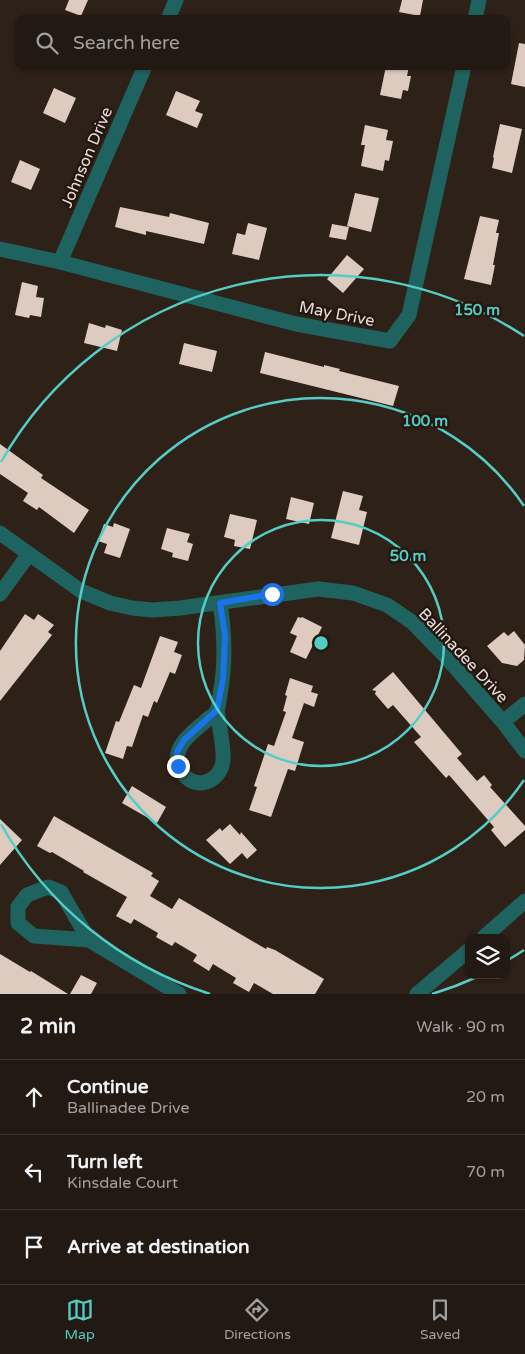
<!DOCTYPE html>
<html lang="en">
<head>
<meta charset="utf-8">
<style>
	:root { --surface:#221912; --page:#2e2620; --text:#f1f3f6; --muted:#a2a09f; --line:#3f3832; --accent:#54cdc7 }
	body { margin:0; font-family:"Varela Round",sans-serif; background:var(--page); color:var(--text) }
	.controls { position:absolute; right:15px; bottom:15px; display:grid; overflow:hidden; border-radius:10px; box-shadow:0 1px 4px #0004 }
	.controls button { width:45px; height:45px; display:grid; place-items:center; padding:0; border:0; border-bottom:1px solid var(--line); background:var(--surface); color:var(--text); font:25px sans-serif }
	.stop { position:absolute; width:15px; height:15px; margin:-11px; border:4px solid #1a73e8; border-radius:50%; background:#fff }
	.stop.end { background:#1a73e8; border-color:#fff; box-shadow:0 1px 5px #0008 }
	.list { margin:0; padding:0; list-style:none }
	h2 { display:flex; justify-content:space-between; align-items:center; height:65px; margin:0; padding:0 20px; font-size:21px }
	h2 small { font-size:16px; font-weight:400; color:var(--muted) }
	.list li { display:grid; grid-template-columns:32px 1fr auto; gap:15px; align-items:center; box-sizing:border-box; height:75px; padding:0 20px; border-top:1px solid var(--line) }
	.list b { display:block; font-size:19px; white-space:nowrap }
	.list p { margin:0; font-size:16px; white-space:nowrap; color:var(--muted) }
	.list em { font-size:16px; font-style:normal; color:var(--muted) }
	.icon { flex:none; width:28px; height:28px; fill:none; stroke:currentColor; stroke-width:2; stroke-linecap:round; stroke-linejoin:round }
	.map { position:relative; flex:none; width:525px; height:994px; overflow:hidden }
	.search { position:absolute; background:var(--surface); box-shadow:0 1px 4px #0004; left:15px; right:15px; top:15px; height:55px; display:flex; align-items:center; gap:12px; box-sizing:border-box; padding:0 18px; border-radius:10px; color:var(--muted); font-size:19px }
	.sheet { height:290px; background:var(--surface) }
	nav { display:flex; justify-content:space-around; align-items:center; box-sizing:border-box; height:70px; border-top:1px solid var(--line); background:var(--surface); font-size:14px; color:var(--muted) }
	nav a { display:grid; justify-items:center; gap:2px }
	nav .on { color:var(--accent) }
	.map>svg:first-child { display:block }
	.building { fill:#decbc0 }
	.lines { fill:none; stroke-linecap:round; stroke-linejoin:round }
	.street { stroke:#1f6360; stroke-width:15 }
	.route { stroke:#1a73e8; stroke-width:6 }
	.ring { fill:none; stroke:#54cdc7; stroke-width:2.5 }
	.labels { text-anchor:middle; stroke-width:5; stroke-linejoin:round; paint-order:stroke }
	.street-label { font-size:16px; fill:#e8ded9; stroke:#24170f }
	.centre { fill:#54cdc7; stroke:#24170f; stroke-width:2.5 }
	.ring-label { font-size:15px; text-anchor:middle; font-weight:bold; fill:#54cdc7; stroke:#24170f; stroke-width:5; stroke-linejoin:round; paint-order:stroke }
</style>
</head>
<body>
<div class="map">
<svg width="525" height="994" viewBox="0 0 525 994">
	<rect width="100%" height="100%" fill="#2e2118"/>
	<path class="building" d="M69,0h19l-7,16 -16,-6z
		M402,0h21l-3,16 -21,-4z
		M519,43l6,1v43l-14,-3z
		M386,66h23l-2,10h4l-3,15 -5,-1 -2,9 -21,-4z
		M54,88l22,10 -11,25 -22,-10z
		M176,91l24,10 -5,10 8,3 -6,14 -31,-13z
		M500,124l22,5 -10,44 -20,-5 2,-10 -1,-1z
		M365,125l23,5 -2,10 7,1 -4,20 -4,-1 -2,11 -22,-5 4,-21h-4z
		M20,160l20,9 -9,21 -20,-8z
		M355,193l24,5 -8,34 -24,-6z
		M120,207l49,10 1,-4 39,10 -5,21 -58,-13v4l-31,-8z
		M480,216l19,4 -3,13h3l-6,32h2l-4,20 -27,-6z
		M248,223l19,5 -8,32 -27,-6 5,-21 8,2z
		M332,224l17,3 -3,13 -17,-3z
		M347,255l17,14 -21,24 -16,-14z
		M22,282l16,4 -2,11 8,1 -3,19 -11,-2 -1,3 -14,-3z
		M89,323l16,5 1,-3 16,5 -5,21 -33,-8z
		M184,343l33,8 -5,21 -33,-8z
		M265,352l59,15v-2l16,4 -1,2 60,15 -6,20 -133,-33z
		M0,444l43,31 -2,3 48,32 -15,23 -35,-26 -2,3 -14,-9 5,-8 -28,-19z
		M343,491l20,5 -4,14 8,2 -8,33 -28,-7z
		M291,497l23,6 -5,21 -23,-5z
		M230,514l27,6 -7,29 -16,-3 1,-6 -11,-3z
		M114,523l16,6 -10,29 -16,-5 3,-9 -9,-3 6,-17 9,3z
		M167,528l23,6 -3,8 6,2 -5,17 -16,-4 1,-4 -12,-4z
		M25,614l9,6 4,-6 16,11 -6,7 4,3 -52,66v-50z
		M298,617l3,1 1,-1 20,10 -16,32 -16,-7 7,-16 -7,-3z
		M514,631l11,14 -1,15 -7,6 -15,-3 -15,-17 17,-14 4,4z
		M160,636l18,6 -4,10 8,3 -7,19 -5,-2 -13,31 -3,-2 -6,16 -5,-2 -11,32 -5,-1 -4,13 -18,-6 11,-32 3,1 15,-37 7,3z
		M393,672l69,82 -5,4 20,23 7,-6 8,10 -2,2 35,39v4l-20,17 -14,-17 3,-3 -45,-52 -3,3 -32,-36 7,-5 -28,-32 -5,4 -13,-15 1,-3 -4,-1z
		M290,678l23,8 -2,6 7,2 -4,13 -10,-4 -12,35 12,4 -9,29 -7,-2 -17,48 -22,-7 8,-23 -3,-1 14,-42 6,2 12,-34 -3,-1 4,-15 -2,-1z
		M132,786l34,21 -9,16 -35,-20z
		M54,816l99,57 -2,3 8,5 -9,15 22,13 7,-11 87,51 1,-2 8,3 49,29 -9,15h-42l-19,-11 -5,9 -16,-9 3,-5 -23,-14 -4,7 -16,-10 4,-6 -22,-13 -3,4 -16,-9 2,-4 -24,-14 -3,5 -15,-8 11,-19 -44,-25 1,-1 -32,-19 -2,1 -13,-7z
		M0,819l22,21 -22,25z
		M230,824l10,11 1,-3 16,18 -10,9 -5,-6 -12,11 -24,-24 14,-12 2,3z
		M0,954l30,18 1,-1 37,23h-68z
		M81,975l16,8 -6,11h-21z"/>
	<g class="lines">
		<path class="street" d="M168,19l8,-19
			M475,19l4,-19
			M0,249l60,13 236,62 94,17 19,-26 55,-249
			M60,262l85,-196
			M0,533l81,58 29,12 22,5 21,2 27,-2 138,-19 35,4 34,12 25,17 34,35 57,65 22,29
			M0,594l29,-40
			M217,711c2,13 7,36 6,49 -2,25 -34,33 -44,6 -8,-21 17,-36 30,-48 3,-2 7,-5 8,-8 2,-4 2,-11 3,-15 6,-32 5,-60 0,-92
			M503,722l22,-18
			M483,938l42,-37
			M89,940l-28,-48 -13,-5 -21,8 -9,12v16l16,13 55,4 90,54
			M417,994l52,-44"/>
	</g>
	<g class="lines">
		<path class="route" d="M178,766l-1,-14 7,-12 33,-30 6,-31 2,-44 -5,-32 52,-9"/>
	</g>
	<g class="ring">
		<circle cx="321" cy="643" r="123"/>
		<path d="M524 780A245 245 0 1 1 524 506"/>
		<path d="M524 950A368 368 0 0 1 508 960M477 977A368 368 0 0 1 432 994M210 994A368 368 0 0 1 1 824M1 462A368 368 0 0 1 524 336"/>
	</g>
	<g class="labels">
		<g class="street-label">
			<text transform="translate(86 157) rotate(-67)" y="6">Johnson Drive</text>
			<text transform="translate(337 313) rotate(11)" y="6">May Drive</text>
			<text transform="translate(464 655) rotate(47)" y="6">Ballinadee Drive</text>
		</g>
	</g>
	<circle cx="321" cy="643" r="8" class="centre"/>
	<g class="ring-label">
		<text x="477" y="315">150 m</text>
		<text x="425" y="426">100 m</text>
		<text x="408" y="561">50 m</text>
	</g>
</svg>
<div class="controls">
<button><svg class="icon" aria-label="layers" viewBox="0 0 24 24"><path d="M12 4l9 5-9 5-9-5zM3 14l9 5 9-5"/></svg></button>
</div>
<div class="stop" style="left:272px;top:594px"></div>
<div class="stop end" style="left:178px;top:766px"></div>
<div class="search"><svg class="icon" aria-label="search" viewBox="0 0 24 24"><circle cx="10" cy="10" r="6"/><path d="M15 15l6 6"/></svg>Search here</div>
</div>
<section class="sheet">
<h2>2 min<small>Walk · 90 m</small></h2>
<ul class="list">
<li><svg class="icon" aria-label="ahead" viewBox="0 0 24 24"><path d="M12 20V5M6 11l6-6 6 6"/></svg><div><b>Continue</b><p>Ballinadee Drive</p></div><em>20 m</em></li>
<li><svg class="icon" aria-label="left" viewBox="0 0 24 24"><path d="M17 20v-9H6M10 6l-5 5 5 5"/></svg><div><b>Turn left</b><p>Kinsdale Court</p></div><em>70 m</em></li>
<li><svg class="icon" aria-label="arrive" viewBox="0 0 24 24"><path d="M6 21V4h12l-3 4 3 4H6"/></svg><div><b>Arrive at destination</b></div></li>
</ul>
</section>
<nav>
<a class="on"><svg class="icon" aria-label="map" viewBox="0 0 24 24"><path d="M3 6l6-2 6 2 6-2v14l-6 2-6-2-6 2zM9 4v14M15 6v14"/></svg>Map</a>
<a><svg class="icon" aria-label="directions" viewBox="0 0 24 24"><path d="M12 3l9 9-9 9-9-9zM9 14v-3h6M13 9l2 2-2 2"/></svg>Directions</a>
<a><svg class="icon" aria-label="saved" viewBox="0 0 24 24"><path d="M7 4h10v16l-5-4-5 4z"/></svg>Saved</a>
</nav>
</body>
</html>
